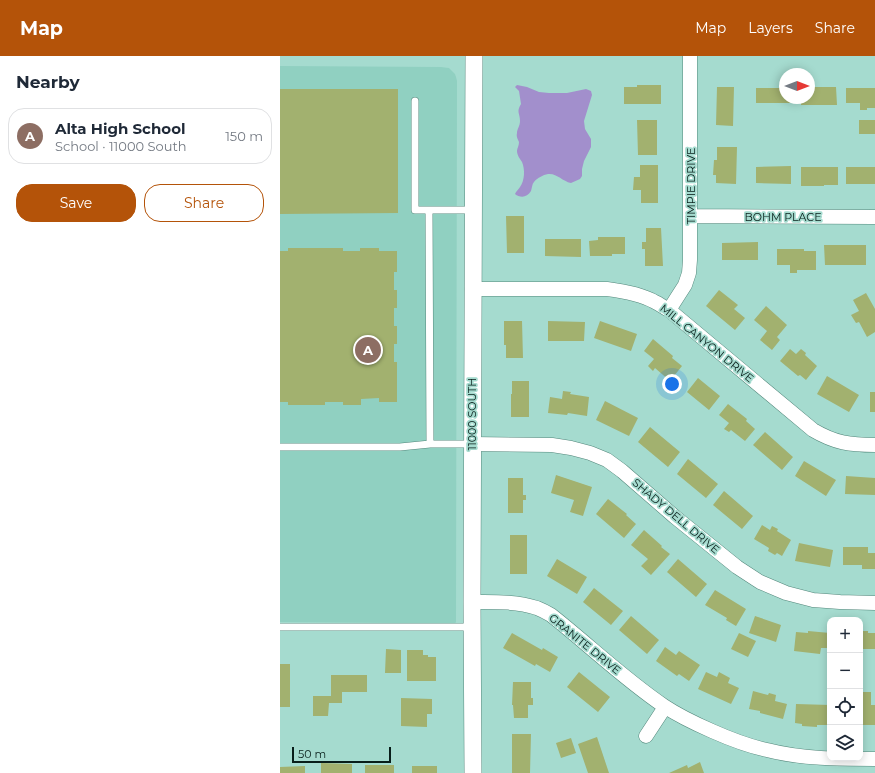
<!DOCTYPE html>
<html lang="en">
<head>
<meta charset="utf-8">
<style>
	:root { --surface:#fff; --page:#f6f6f7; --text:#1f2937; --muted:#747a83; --line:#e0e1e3; --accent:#b45309 }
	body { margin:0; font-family:Montserrat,sans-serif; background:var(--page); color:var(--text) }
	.controls { position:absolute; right:12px; bottom:12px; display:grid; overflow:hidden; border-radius:8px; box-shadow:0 2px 10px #0003 }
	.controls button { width:36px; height:36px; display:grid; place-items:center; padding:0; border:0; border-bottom:1px solid var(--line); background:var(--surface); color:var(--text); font:20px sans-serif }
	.compass { position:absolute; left:499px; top:12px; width:36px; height:36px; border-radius:50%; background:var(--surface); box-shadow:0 2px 10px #0003; rotate:90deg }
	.scale { position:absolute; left:12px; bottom:10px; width:99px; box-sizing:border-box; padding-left:4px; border:2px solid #081e1a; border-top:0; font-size:11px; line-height:14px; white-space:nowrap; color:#081e1a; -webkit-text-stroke:3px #a5dbcf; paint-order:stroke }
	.you { position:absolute; left:392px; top:328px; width:14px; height:14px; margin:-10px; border:3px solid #fff; border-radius:50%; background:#1a73e8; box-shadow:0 0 0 6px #1a73e833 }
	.badge { display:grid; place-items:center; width:26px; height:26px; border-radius:50%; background:var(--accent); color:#fff; font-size:13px; font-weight:700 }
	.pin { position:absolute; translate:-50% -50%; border:2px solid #fff; box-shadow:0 1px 4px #0006 }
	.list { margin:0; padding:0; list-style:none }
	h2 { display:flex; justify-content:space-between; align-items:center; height:52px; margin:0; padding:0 16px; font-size:17px }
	h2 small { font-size:13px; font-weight:400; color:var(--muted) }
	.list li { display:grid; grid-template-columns:26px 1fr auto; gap:12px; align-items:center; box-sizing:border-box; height:56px; margin:0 8px 8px; padding:0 8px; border:1px solid var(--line); border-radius:16px }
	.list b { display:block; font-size:15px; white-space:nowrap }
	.list p { margin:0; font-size:13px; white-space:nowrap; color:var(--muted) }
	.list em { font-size:13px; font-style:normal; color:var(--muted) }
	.actions { display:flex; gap:8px; padding:12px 16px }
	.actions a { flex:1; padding:9px 0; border:1px solid var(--accent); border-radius:16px; text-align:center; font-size:14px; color:var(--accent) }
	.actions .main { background:var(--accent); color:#fff }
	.icon { flex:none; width:22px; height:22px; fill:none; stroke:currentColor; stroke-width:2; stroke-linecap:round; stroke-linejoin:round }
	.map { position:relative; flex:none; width:595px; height:717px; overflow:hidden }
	header { display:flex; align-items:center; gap:24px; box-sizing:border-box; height:56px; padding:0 20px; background:var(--accent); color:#fff }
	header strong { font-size:19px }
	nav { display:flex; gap:22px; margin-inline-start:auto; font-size:14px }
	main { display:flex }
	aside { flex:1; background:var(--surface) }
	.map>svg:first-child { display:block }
	.built { fill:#90d0c1 }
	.water { fill:#a28fcc }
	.building { fill:#a2b16f }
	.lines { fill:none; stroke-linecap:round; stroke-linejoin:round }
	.service-casing { stroke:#53877b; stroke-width:8 }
	.minor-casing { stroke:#53877b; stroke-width:15 }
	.tertiary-casing { stroke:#53877b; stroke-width:18 }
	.service { stroke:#fff; stroke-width:7 }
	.minor { stroke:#fff; stroke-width:14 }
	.tertiary { stroke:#fff; stroke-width:17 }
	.labels { text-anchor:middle; stroke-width:3.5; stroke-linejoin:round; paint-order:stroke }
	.street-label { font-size:11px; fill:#081e1a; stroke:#a5dbcf }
</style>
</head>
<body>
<header>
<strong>Map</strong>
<nav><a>Map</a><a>Layers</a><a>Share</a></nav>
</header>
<main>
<aside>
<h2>Nearby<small></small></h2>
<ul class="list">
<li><span class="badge" style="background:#8d6e63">A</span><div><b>Alta High School</b><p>School · 11000 South</p></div><em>150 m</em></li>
</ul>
<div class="actions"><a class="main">Save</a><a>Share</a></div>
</aside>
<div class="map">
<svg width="595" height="717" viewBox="0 0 595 717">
	<rect width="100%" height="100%" fill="#a5dbcf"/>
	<path class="built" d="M0,10l161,1 8,1 6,6 1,3 1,4 -1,538v3l-2,3 -4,1 -55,-3 -115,-1z"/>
	<path class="water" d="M237,29l10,2 12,5 10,1h18l19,-4 5,2 1,4 -8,26 1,8 6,10v8l-7,14 -2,8v7l-2,3 -9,4c-9,-2 -14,-10 -23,-9 -5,1 -11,4 -14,8 -2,2 -2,6 -3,9 -4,7 -11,7 -16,3 1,-3 4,-5 5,-7 5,-7 5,-18 2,-25 -2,-3 -5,-7 -5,-11 0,-3 2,-5 2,-9 -1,-3 -3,-5 -2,-9 0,-4 3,-7 3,-12 0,-8 -4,-9 1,-17l-2,-13 -4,-4z"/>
	<path class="building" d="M357,29h24v19h-37v-17h13z
		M437,31h17l-1,39 -17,-1z
		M529,31h27l1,18h-36v-7h8z
		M476,32h29v10h6v5h-35z
		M566,32h29v20h-8v2h-7v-7h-14z
		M0,33h118v124l-118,1z
		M357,64h20v35h-19z
		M579,64h16v14h-16z
		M437,91h20l-1,37 -20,-1v-8h-3l1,-15h3z
		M360,109h18v38h-17v-13h-8l1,-13h6z
		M511,110v18l-35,-1v-16z
		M521,111h37v18h-14v1h-23z
		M566,111h29v17h-29z
		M226,160h18v37h-17z
		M366,172h15l2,38h-18v-17h-3v-7h4z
		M318,181h27v17h-13v2h-22l-1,-15 9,-1z
		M265,183h36v18l-36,-1z
		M478,186v18h-36v-17z
		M544,189h42v20h-41z
		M8,192h55v3h17v-3h19v3h18v21h-3v18h3v18h-3v18h3v18h-3v18h3v40h-18v-4l-18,1v6h-18v-3h-18v3h-37v-3h-8v-151h8z
		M497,193h27v2h12v19h-19v3h-7v-8h-13z
		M439,234l19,15 -4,4 11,9 -10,12 -29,-24z
		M586,237l9,16v23l-8,5 -8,-15 -3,1 -5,-8 8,-4 -6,-11z
		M486,250l21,19 -10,12 3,3 -8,10 -12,-10 7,-9 -13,-11z
		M224,265h18l1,37h-17v-13h-2z
		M268,265l37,1 -1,19h-36z
		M320,265l37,13 -6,17 -37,-13z
		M373,283l20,17 -1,2 10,8 -12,15 -15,-13 -2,3 -5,-5 6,-7 -10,-8z
		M510,293l6,5 5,-5 5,4 -1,2 12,11 -11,14 -6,-5 -2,1 -18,-15z
		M547,320l32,19 -10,17 -32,-18z
		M418,322l22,18 -11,14 -22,-18z
		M232,325h17v36h-18v-23h1z
		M283,335l8,1 -1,2 19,3 -2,19 -19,-3 -1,2 -19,-2 2,-16 12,2z
		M590,336h5v20h-5z
		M325,345l33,17 -9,18 -33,-16z
		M448,348l19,15 -1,2 9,8 -10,12 -14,-11 -2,2 -5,-3 5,-6 -10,-8z
		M370,371l30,25 -12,15 -30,-25z
		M485,376l28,25 -11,13 -29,-25z
		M408,403l30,25 -12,14 -29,-24z
		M524,405l32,19 -10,16 -31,-20z
		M276,419l36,12 -9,29 -13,-4 4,-12 -23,-7z
		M566,420l29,2v17l-30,-1z
		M228,422h15v17h3v5h-3v13h-15z
		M444,435l29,25 -11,13 -29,-24z
		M328,443l19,15 -1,1 10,9 -12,14 -28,-24z
		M482,469l8,5 2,-4 6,3 -1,2 14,9 -9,16 -5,-3 -2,2 -7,-4 1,-3 -15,-9z
		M364,474l18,16 -1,1 9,7 -19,21 -10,-9 7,-7 -17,-14z
		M230,479h17v39h-17z
		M519,487l34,7 -3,17 -35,-6z
		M563,491h25v6h7v16h-13v-4h-19z
		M277,503l30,18 -10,17 -30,-18z
		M398,503l29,25 -11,13 -29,-25z
		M314,532l29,23 -12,14 -28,-23z
		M435,534l31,19 -10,17 -10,-6 1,-2 -22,-13z
		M351,560l28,24 -12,14 -28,-24z
		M475,560l26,9 -5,17 -27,-9z
		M528,575l22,2v15h-9l-1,6 -26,-3 2,-19 12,1z
		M580,575h8v2h7v16h-15z
		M232,577l30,17 1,-2 15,9 -8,15 -14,-8 -1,2 -32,-18z
		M459,577l17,8 -8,16 -17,-8z
		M385,591l11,8 3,-4 21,14 -11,16 -10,-7 -2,2 -21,-15z
		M106,593l15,1v23h-16z
		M127,594h16v5h5v2h8v24h-29z
		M0,608h10v43h-10z
		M299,616l31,25 -12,15 -31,-25z
		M426,616l11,5 2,-5 11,6 -2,5 11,5 -8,16 -33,-15z
		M51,619h36v17h-25v11h-13l-1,13h-15v-20h18z
		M233,626h18v16h2v7h-5v13h-14l-1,-13h-1z
		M473,635l15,4 1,-2 7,2 -1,6 12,3 -4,15 -23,-6v-2l-11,-2z
		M580,636h11v13h4v20h-15z
		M121,642l31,1v15h-5v13l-26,-1z
		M516,648l34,1v20h-13v2l-15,-1v-2l-7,-1z
		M232,678h19l-1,39h-18z
		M317,681l12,36h-21l-10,-29z
		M291,682l5,15 -15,5 -5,-15z
		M420,706l4,11h-35l18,-8 1,3z
		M41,707l31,1v9h-31z
		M85,709h29v8h-29z
		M25,710v7h-25v-6z
		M132,710h25v7h-25z"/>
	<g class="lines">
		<g class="service-casing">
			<path id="service" d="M135,45v109h58
				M149,154l1,234
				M0,391h120l30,-3h42
				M0,571h192"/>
		</g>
		<g class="minor-casing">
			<path id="minor" d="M411,160l184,1
				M192,233h135c16,2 34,5 48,13 5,2 9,6 14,8l144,120c22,13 37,15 62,15
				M389,254l16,-25 4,-12 1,-13v-204
				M192,388l80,1 19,3 19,5 17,7 15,11 53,46 62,50 23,15 26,11 27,7 27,2 35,1
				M192,546c21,0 44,-1 65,6 5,2 9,4 14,7 38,30 73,64 113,91 15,10 32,18 48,25 18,8 36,15 55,19 35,9 72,9 108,9
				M366,680l19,-29"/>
		</g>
		<g class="tertiary-casing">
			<path id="tertiary" d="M193,717l-1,-171 2,-546"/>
		</g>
		<use href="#service" class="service"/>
		<use href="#minor" class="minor"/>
		<use href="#tertiary" class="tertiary"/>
	</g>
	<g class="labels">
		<g class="street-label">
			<text transform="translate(411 130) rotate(-90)" y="4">TIMPIE DRIVE</text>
			<text x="503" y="165">BOHM PLACE</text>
			<text transform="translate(427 287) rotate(39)" y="4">MILL CANYON DRIVE</text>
			<text transform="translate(192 358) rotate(-90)" y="4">11000 SOUTH</text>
			<text transform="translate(396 460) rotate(40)" y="4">SHADY DELL DRIVE</text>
			<text transform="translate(305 588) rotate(39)" y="4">GRANITE DRIVE</text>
		</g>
	</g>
</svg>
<div class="controls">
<button>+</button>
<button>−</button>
<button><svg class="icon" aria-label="locate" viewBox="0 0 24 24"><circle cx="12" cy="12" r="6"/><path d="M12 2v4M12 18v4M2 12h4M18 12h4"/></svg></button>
<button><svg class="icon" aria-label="layers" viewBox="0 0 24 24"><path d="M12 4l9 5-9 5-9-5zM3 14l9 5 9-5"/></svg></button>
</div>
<svg class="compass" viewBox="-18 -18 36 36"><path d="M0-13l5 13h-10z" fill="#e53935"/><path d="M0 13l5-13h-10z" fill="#747a83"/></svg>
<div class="scale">50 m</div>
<div class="you"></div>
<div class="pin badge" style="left:88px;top:294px;background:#8d6e63">A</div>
</div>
</main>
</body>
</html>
